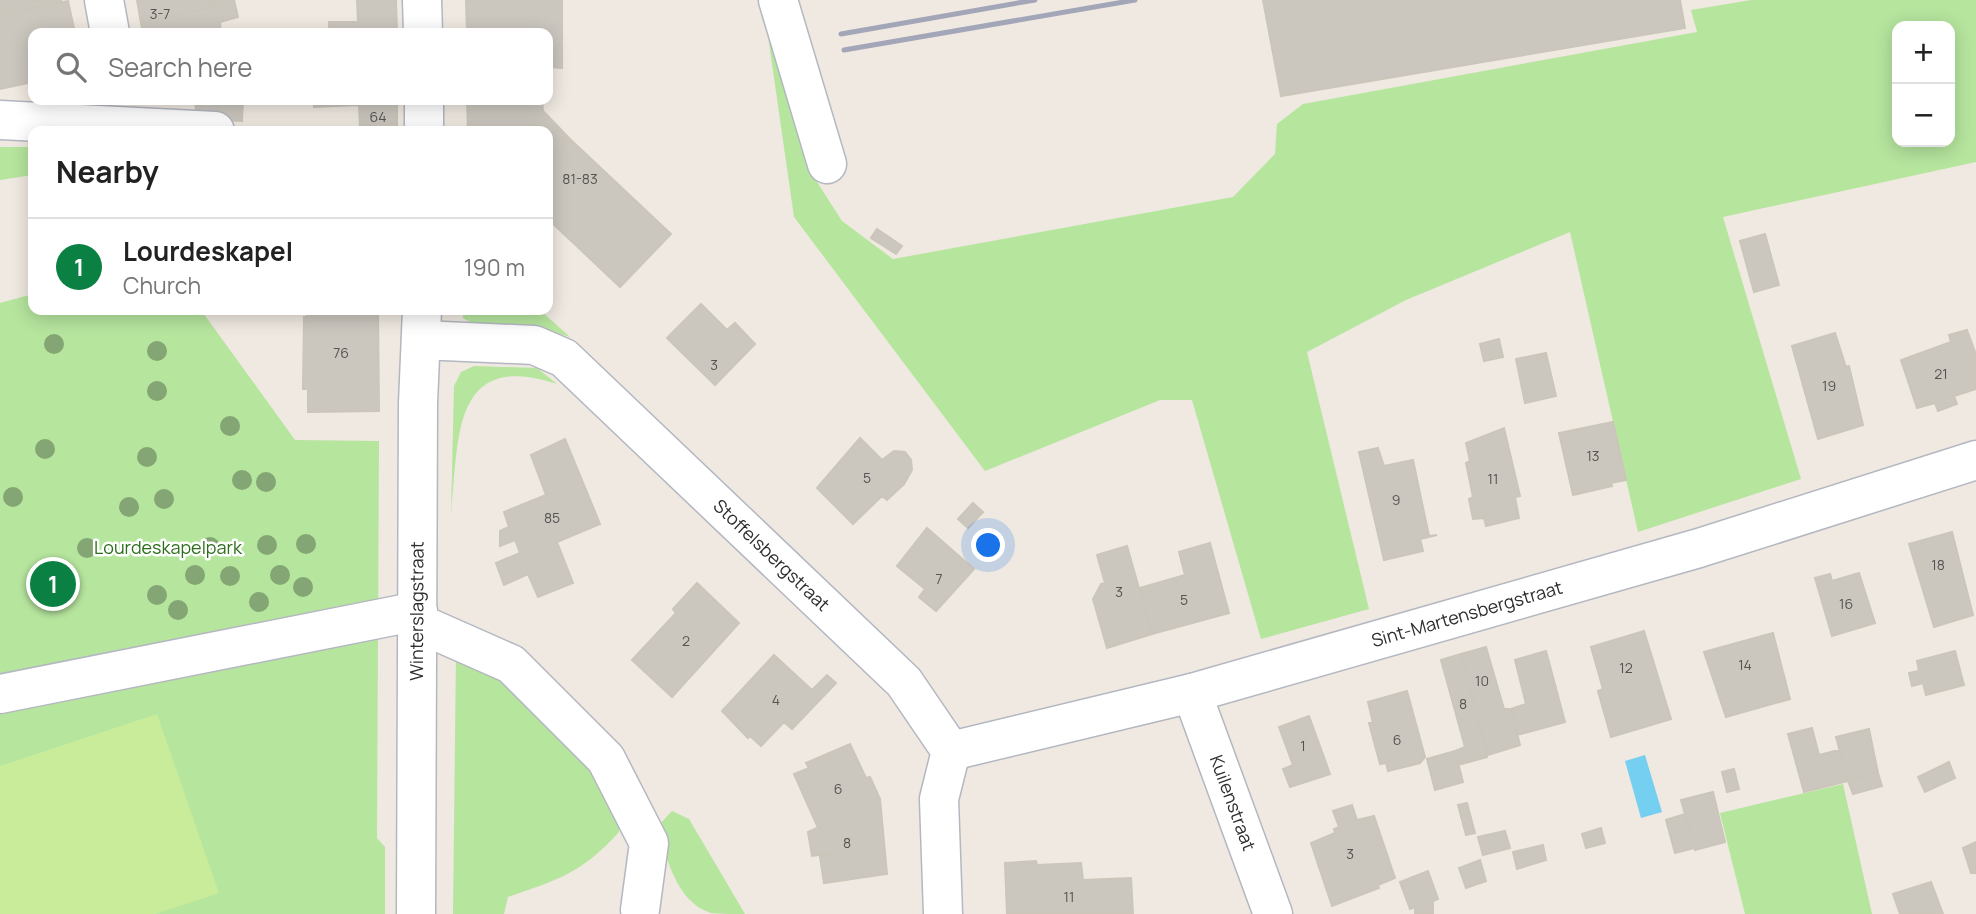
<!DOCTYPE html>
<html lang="en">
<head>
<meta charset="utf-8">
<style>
	:root { --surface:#fff; --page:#f6f6f6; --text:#222; --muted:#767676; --line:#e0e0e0; --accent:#0b8043 }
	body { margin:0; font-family:Manrope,sans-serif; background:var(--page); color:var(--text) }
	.controls { position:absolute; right:21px; top:21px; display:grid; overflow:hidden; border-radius:14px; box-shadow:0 4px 18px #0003 }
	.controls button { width:63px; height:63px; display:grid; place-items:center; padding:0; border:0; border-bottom:2px solid var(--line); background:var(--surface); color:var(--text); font:35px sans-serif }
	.you { position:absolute; left:989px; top:546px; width:24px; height:24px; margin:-18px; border:5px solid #fff; border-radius:50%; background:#1a73e8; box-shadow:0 0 0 10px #1a73e833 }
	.badge { display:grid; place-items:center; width:46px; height:46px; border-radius:50%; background:var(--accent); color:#fff; font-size:23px; font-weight:700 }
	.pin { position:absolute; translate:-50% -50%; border:4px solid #fff; box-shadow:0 2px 7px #0006 }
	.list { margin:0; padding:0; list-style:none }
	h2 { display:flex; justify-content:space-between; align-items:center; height:91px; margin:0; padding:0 28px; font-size:30px }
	h2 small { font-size:23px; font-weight:400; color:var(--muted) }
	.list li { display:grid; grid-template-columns:46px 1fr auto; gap:21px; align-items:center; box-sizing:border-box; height:98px; padding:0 28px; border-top:2px solid var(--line) }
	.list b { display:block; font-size:26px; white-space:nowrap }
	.list p { margin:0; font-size:23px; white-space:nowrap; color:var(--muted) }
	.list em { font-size:23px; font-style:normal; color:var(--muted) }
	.icon { flex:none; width:38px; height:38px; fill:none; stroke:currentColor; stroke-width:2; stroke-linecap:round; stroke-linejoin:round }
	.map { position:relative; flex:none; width:1976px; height:914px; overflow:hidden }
	.search { position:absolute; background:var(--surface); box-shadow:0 4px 18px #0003; left:28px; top:28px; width:525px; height:77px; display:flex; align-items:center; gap:18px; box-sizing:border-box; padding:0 24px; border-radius:14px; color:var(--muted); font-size:26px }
	.panel { position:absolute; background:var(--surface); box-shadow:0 4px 18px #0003; left:28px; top:126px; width:525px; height:189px; border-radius:14px }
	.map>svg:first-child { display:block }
	.green { fill:#b6e59e; fill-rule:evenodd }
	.pitch { fill:#c9ec9a }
	.water { fill:#75cff0 }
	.building { fill:#cbc7bf; stroke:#cbc5ba; stroke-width:2 }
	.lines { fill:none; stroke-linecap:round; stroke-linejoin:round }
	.minor-casing { stroke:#b4b7c1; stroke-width:41 }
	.minor { stroke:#fff; stroke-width:38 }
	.rail { stroke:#a3a6b8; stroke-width:5 }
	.tree { fill:#84a574 }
	.labels { text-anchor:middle; stroke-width:5; stroke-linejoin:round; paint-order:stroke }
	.number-label { font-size:14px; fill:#555452 }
	.park-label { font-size:18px; fill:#2c6e1b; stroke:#fff }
	.street-label { font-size:18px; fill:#2e2e2e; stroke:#fff }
</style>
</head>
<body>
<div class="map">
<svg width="1976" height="914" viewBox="0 0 1976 914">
	<rect width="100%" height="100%" fill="#efe9e1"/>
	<path class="green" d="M1751,0h225v162l-253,55 78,262 -163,53 -68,-300 -164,68 -99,52 62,257 -108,30 -69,-239h-32l-175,71 -191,-254 -26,-181 49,146 25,39 51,38 340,-62 42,-43 2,-30 26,-20 394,-72 -6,-22zM1897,26h53v116h-53z
		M0,147h33v28l-33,5z
		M33,294v16h168l94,130 84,1 -2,397 8,9v67h-385v-611z
		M463,310h77l30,27c-16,-5 -31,-9 -48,-11 -18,-2 -44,3 -59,-8z
		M474,366l63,2 20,16c-106,-35 -98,55 -106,130l3,-128 7,-14z
		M456,652l51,25 111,121 1,34c-38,42 -60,47 -111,65l-4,17h-51z
		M1843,784l29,130h-127l-25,-101z
		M672,811l17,8 56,95c-10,0 -24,0 -34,-1 -35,-11 -45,-56 -53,-87z"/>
	<path class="pitch" d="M157,714l62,179 -64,21h-155v-148z"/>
	<path class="water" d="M1645,755l17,57 -21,6 -16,-57z"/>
	<path class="building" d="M0,0h61l1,3 -62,12z
		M137,0h76v7l-72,16z
		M234,0l4,17 -18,5 1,11h-78l-2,-10 72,-16 1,-6z
		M357,0h39l1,33h-68v-11h29z
		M466,0h96v68l-14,-1v-34h-81z
		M1263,0h417l5,28 -404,68z
		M68,1l7,32h-42v49l-33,7v-74z
		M195,100h48l-1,21 -45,-2z
		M314,100h83v27h-37l-1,-22 -45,2z
		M467,100h75l1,11 28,29h-23v-9h-80z
		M548,140h23l100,94 -51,53 -72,-68z
		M877,229l25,17 -6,8 -25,-16z
		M1765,234l14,51 -25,7 -14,-51z
		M701,304l26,26 8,-7 20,21 -40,41 -48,-47z
		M307,310h71l1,101 -71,1v-23h-5l1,-72h3z
		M1967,330l9,25v34l-22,7 3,8 -19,7 -3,-8 -18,5 -16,-48 50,-18 -2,-7z
		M1835,333l11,34 3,-1 14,59 -45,14 -26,-93z
		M1499,339l4,18 -19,4 -4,-17z
		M1546,353l10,43 -31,7 -9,-44z
		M1613,422l13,58 -15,3 1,3 -39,9 -14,-62z
		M1504,428l16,68 -5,1 4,21 -33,8 -2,-8 -11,1 -4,-20 4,-2 -7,-34 4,-2 -4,-18z
		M860,438l22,22 12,-9 11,1 6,8 1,10 -8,14 -17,16 -5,-4 -29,28 -36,-36z
		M565,439l35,85 -43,18 16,41 -35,14 -10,-23 -24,11 -8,-22 24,-10 -5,-13 -15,6v-15l9,-4 -5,-15 42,-17 -15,-40z
		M1378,448l6,18 29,-6 16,76 8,-1 -17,4 3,12 -39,9 -25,-108z
		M973,503l10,9 -15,16 -10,-9z
		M927,528l47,41 -38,42 -17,-14 6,-8 -28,-23z
		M1952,532l21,83 -39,12 -25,-83z
		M1210,543l19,70 -77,21 -12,-46 45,-13 -6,-23z
		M1127,546l25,88 -45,14 -14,-49 8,-15 4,-1 -8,-28z
		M41,570l26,2 -3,26 -9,12 -10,-1 -5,-7z
		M1859,573l16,50 -43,13 -17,-58 15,-4 2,7z
		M697,583l42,40 -67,74 -40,-37 44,-47 -3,-4z
		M1644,631l27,88 -60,18 -13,-46 5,-2 -12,-42z
		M1773,633l17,66 -64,18 -22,-65z
		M1486,647l18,62h7l9,36 -32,10 -27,-101z
		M1546,651l19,71 -48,13 -6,-26 15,-5 -11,-44z
		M1955,651l9,34 -38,10 -3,-12 -11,3 -3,-13 10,-2 -2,-10z
		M1461,654l26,103 -29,8 -3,-14 10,-4 -24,-87z
		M774,655l38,35 15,-15 9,8 -44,46 -8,-7 -23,24 -11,-10 -2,2 -26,-27z
		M1407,691l18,66 -5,6 -32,8 -2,-8 -6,1 -11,-41h4l-5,-21z
		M1309,716l21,58 -40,13 -7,-18 10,-4 -14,-38z
		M1812,728l7,27 20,-5 9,31 -44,11 -16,-58z
		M1869,729l9,44 -30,8 -12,-44z
		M850,744l16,34 4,-1 10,22 -62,29 -24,-54 15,-6 -3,-5z
		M1455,751l8,31 -28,8 -8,-31z
		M1949,762l6,16 -30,14 -7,-15z
		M1734,769l5,20 -12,3 -5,-20z
		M1878,773l4,13 -29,8 -5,-13z
		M1713,792l12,50 -30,8 -14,-50z
		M880,799l7,75 -63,9 -4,-26 14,-4 -22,3 -4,-24z
		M1467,803l8,30 -9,2 -8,-30z
		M1352,805l5,15 17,-4 21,62 -17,7 1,3 -47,18 -21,-63 24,-10 -1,-4 5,-2 -6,-16z
		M1685,814l9,34 -19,5 -9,-33z
		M1601,828l4,15 -19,5 -4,-14z
		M1505,831l5,17 -27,7 -5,-18z
		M1976,842v31h-5l-8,-25z
		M1543,845l3,15 -29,9 -4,-17z
		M1480,860l6,21 -20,7 -7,-20z
		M1036,861l1,4 44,-2 2,17 48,-2 2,36h-126l-2,-51z
		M1428,871l10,28 -5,2v13h-18v-7l-5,2 -10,-27z
		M1931,882l12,32h-43l-7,-20z"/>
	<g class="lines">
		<g class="minor-casing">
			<g id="minor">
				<path d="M104,0l6,33"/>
				<path d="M422,0l1,33"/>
				<path d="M778,0l49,164"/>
				<path d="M424,100v31"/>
				<path d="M0,120l215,11"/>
				<path id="s1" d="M421,340l113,5 30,13 340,324 47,69 -12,48 4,115"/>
				<path d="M418,623l93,41 95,95 43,84 -9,67"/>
				<path id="s2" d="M1192,693l81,221"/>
				<path d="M0,694l418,-83"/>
				<path id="s3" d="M951,751l241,-58 507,-145 277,-88"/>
				<path id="s4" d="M416,914l2,-511 4,-93"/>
			</g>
		</g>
		<use href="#minor" class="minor"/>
		<path class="rail" d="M841,34l194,-34
			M844,50l291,-50"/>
	</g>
	<g class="tree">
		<circle cx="54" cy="344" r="10"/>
		<circle cx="157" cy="351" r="10"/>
		<circle cx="157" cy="391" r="10"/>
		<circle cx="230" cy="426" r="10"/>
		<circle cx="45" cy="449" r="10"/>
		<circle cx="147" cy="457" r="10"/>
		<circle cx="242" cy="480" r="10"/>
		<circle cx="266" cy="482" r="10"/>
		<circle cx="13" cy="497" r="10"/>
		<circle cx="164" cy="499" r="10"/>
		<circle cx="129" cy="507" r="10"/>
		<circle cx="306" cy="544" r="10"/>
		<circle cx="267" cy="545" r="10"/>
		<circle cx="210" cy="547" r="10"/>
		<circle cx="87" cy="548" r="10"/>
		<circle cx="195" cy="575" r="10"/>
		<circle cx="280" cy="575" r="10"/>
		<circle cx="230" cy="576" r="10"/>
		<circle cx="303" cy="587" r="10"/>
		<circle cx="157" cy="595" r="10"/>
		<circle cx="259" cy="602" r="10"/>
		<circle cx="178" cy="610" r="10"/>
	</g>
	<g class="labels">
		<g class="number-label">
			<text x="160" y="19">3-7</text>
			<text x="378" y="122">64</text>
			<text x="580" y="184">81-83</text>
			<text x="341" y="358">76</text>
			<text x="714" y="370">3</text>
			<text x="1941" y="379">21</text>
			<text x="1829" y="391">19</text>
			<text x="1593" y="461">13</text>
			<text x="867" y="483">5</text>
			<text x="1493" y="484">11</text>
			<text x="1396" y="505">9</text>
			<text x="552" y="523">85</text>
			<text x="1938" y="570">18</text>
			<text x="939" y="584">7</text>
			<text x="1119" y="597">3</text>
			<text x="1184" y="605">5</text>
			<text x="1846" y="609">16</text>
			<text x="686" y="646">2</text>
			<text x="1745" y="670">14</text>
			<text x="1626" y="673">12</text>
			<text x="1482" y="686">10</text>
			<text x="776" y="705">4</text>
			<text x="1463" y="709">8</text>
			<text x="1397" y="745">6</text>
			<text x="1303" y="751">1</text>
			<text x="838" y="794">6</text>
			<text x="847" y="848">8</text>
			<text x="1350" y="859">3</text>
			<text x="1069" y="902">11</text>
		</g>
		<g class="park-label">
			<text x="168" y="554">Lourdeskapelpark</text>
		</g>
		<g class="street-label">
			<text dy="6" stroke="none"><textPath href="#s1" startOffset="432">Stoffelsbergstraat</textPath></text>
			<text dy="6" stroke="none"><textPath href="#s4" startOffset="303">Winterslagstraat</textPath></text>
			<text dy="6" stroke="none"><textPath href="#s3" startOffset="534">Sint-Martensbergstraat</textPath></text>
			<text dy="6" stroke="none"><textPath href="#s2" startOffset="117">Kuilenstraat</textPath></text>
		</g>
	</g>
</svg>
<div class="controls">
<button>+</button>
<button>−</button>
</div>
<div class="you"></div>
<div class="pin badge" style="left:53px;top:584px">1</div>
<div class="search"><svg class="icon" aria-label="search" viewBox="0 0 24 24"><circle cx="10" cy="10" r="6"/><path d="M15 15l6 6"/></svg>Search here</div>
<section class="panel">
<h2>Nearby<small></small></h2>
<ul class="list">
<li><span class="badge">1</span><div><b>Lourdeskapel</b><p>Church</p></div><em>190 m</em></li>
</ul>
</section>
</div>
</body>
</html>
